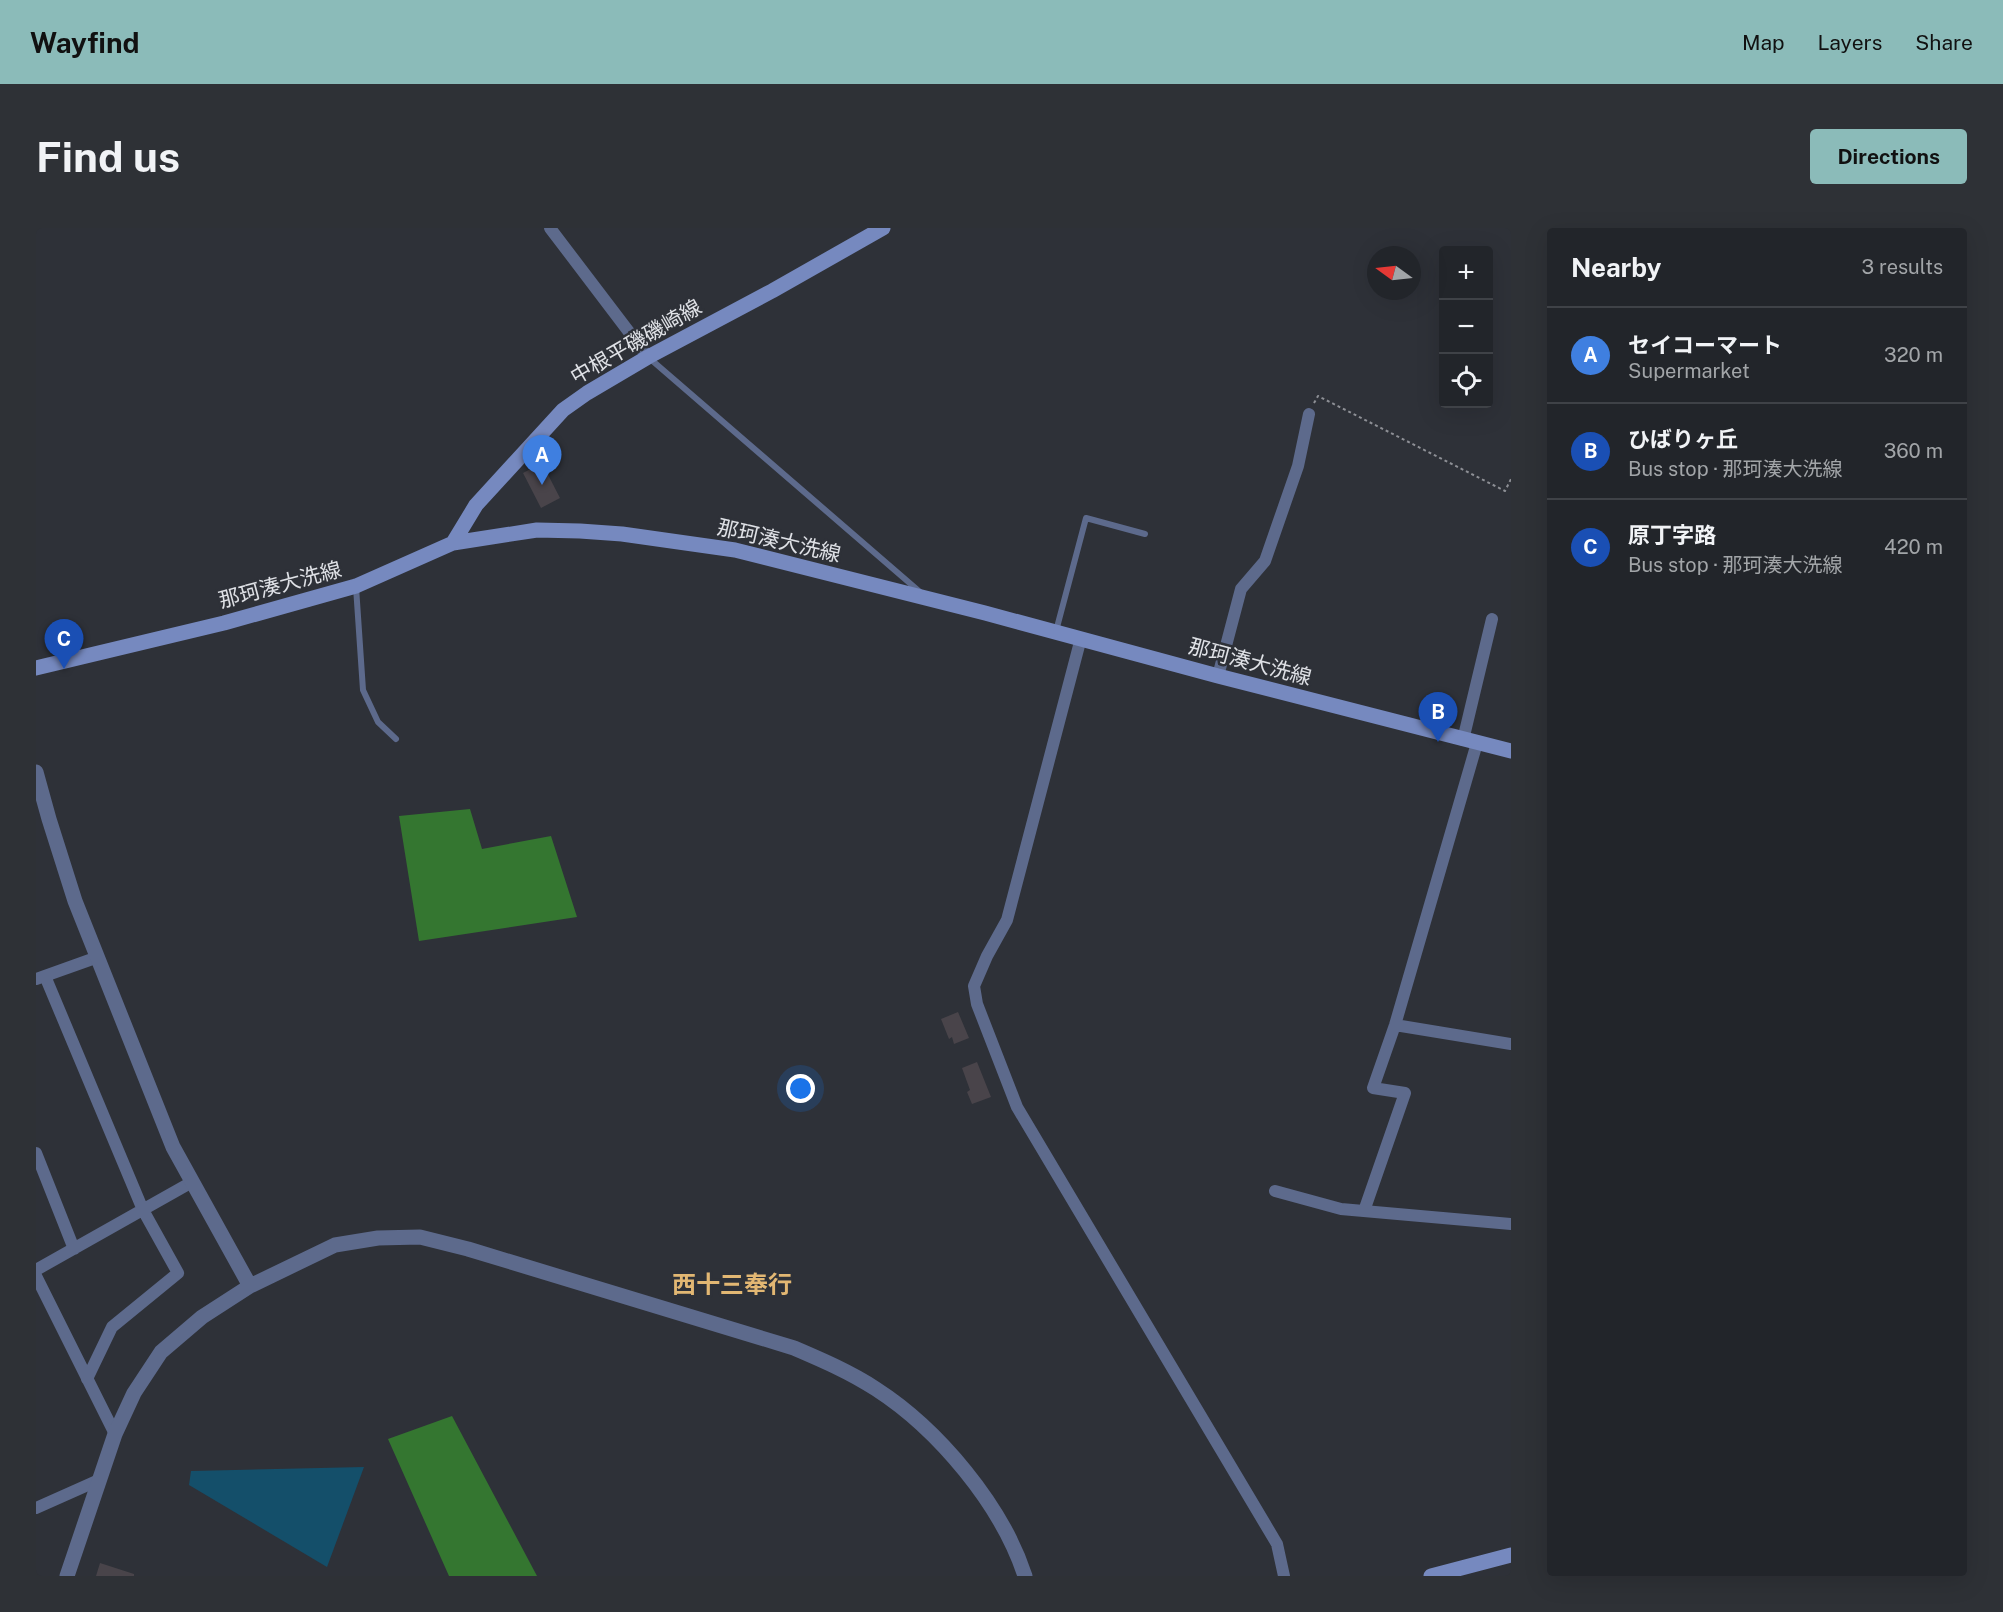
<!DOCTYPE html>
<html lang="en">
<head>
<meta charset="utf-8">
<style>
	:root { --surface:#22252a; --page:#2e3136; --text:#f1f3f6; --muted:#a2a5a8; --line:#3f4247; --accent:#8bbbb9 }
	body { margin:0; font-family:"Public Sans","Noto Sans JP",sans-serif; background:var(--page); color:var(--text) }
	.controls { position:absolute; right:18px; top:18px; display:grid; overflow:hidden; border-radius:6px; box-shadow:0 6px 24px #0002 }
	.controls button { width:54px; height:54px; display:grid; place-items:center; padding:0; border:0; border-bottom:2px solid var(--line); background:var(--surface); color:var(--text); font:30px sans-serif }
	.compass { position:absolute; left:1331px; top:18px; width:54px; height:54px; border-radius:50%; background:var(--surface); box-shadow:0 6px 24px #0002; rotate:285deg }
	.you { position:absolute; left:765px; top:861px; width:21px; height:21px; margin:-15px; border:4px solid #fff; border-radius:50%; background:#1a73e8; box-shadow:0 0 0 9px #1a73e833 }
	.badge { display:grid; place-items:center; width:39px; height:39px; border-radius:50%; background:var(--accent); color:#fff; font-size:20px; font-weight:700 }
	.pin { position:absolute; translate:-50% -50px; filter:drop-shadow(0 2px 3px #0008) }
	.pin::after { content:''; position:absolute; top:32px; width:21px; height:18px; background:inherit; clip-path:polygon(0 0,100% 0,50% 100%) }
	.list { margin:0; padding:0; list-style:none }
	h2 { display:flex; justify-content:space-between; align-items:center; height:78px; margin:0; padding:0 24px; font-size:26px }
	h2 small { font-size:20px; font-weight:400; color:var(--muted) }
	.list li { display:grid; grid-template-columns:39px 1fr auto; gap:18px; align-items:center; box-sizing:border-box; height:96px; padding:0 24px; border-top:2px solid var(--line) }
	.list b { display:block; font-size:22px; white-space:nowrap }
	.list p { margin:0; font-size:20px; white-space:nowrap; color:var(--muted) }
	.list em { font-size:20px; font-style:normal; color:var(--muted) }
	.icon { flex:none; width:33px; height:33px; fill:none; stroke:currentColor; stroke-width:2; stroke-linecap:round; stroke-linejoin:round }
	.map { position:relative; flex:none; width:1475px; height:1348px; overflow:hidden; border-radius:6px }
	header { display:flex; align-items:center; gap:36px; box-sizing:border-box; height:84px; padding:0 30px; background:var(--accent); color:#111 }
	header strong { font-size:28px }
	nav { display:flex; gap:33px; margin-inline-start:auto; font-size:21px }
	.intro { display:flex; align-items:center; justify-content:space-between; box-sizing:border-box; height:144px; padding:0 36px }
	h1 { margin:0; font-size:42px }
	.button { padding:15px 27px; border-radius:6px; background:var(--accent); color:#111; font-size:21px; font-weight:700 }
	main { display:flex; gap:36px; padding:0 36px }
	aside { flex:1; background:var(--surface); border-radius:6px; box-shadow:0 6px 24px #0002 }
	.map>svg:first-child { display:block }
	.forest { fill:#347630 }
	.water { fill:#144f6a }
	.building { fill:#49444a }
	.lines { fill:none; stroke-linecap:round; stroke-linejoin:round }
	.path { stroke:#8d8f95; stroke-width:2; stroke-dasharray:3 3; stroke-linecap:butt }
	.service { stroke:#5d6a8c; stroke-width:6 }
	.minor { stroke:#5d6a8c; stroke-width:12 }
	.tertiary { stroke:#5d6a8c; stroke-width:15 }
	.secondary { stroke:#7689bf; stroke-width:15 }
	.labels { text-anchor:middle; stroke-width:5; stroke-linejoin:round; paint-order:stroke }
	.street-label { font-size:21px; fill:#dfe1e6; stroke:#2e3138 }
	.quarter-label { font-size:24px; font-weight:bold; fill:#e2b773; stroke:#2e3138 }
</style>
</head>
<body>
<header>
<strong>Wayfind</strong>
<nav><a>Map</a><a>Layers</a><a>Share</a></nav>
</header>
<div class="intro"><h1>Find us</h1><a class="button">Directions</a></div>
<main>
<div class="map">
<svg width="1475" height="1348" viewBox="0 0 1475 1348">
	<rect width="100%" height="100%" fill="#2e3138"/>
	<path class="forest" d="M434,581l12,40 69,-13 26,81 -158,24 -20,-125z
		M416,1188l85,160h-88l-61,-137z"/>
	<path class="water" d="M328,1239l-37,100 -138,-82 2,-14z"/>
	<path class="building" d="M506,235l18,35 -19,10 -18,-35z
		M922,784l11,26 -15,6 -2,-7 -3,2 -8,-20z
		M941,834l14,35 -19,7 -5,-12 3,-2 -8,-22z
		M64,1335l34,11v2h-38z"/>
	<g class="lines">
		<path class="path" d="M1278,175l4,-7 187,95 6,-12"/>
		<path class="service" d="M612,129l272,235
			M320,359l7,103 15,32 18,17
			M1020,403l30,-113 59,16"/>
		<path class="minor" d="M514,0l98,129
			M1045,410l-74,282 -20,36 -13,30 3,18 40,103 260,437 7,32
			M1182,448l23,-87 24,-28 33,-95 11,-52
			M1427,512l29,-121
			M9,748l98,234 35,63 -66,54 -25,52
			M0,751l62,-22
			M1359,797l116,19
			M0,925l38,96
			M1239,963l66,18 170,15
			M1328,983l41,-118 -32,-5 22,-63 82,-282
			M0,1042l156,-88
			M0,1048l79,158
			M0,1280l63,-28"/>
		<path class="tertiary" d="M0,544l13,47 26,82 98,246 77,139
			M31,1348l48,-142 19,-41 27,-41 41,-35 48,-31 85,-41 43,-7 42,-1 48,12 326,99c28,12 56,24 82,41 62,40 126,116 149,187"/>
		<path class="secondary" d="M417,315l23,-38 87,-95 24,-17 61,-36 124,-66 111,-63
			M0,440l188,-45 132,-37 97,-43 84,-13 43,1 42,3 113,16 250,63 233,63 293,75
			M1395,1348l80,-21"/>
	</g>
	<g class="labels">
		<g class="street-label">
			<text transform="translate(600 114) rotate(-30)" y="7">中根平磯磯崎線</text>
			<text transform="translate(743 313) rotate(13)" y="7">那珂湊大洗線</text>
			<text transform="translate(244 357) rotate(-15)" y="7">那珂湊大洗線</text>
			<text transform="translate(1214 434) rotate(15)" y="7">那珂湊大洗線</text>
		</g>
		<g class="quarter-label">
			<text x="696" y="1065">西十三奉行</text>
		</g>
	</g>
</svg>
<div class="controls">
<button>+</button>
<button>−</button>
<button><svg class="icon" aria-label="locate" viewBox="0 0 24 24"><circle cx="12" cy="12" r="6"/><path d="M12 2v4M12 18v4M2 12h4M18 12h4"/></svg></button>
</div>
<svg class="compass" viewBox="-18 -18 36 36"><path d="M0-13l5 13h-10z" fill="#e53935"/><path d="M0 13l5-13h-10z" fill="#a2a5a8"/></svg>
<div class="you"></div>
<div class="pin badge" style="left:506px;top:257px;background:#3f7fe0">A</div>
<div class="pin badge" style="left:1402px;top:514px;background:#1a4fb4">B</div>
<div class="pin badge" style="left:28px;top:441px;background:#1a4fb4">C</div>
</div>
<aside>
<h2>Nearby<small>3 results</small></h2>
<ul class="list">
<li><span class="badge" style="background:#3f7fe0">A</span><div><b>セイコーマート</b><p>Supermarket</p></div><em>320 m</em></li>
<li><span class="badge" style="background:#1a4fb4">B</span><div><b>ひばりヶ丘</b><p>Bus stop · 那珂湊大洗線</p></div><em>360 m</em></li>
<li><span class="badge" style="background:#1a4fb4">C</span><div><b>原丁字路</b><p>Bus stop · 那珂湊大洗線</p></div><em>420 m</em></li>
</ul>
</aside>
</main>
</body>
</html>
